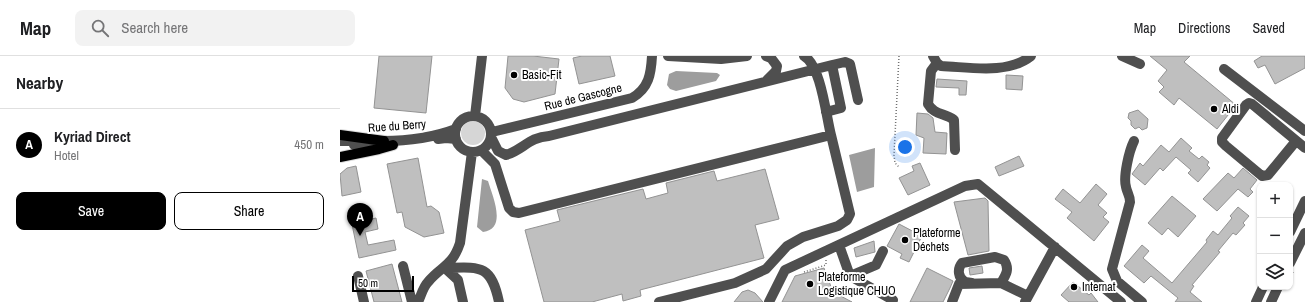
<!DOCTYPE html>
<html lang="en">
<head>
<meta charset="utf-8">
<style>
	:root { --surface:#fff; --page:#f2f2f2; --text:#202124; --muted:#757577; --line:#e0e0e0; --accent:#000 }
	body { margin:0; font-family:"Archivo Narrow",sans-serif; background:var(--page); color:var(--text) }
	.controls { position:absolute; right:12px; bottom:12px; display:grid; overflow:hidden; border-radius:8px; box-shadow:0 1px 3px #0004 }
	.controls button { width:36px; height:36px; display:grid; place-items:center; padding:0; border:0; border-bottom:1px solid var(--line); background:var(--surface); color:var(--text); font:20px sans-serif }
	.scale { position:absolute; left:12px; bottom:10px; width:62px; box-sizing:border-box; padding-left:4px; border:2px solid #000; border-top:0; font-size:11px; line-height:14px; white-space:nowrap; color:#000; -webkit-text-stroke:3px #fff; paint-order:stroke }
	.you { position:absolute; left:565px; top:91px; width:14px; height:14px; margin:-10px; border:3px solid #fff; border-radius:50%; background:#1a73e8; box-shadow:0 0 0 6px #1a73e833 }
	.badge { display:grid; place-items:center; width:26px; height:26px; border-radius:50%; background:var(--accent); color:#fff; font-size:13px; font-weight:700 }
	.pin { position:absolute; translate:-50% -33px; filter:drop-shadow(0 1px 2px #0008) }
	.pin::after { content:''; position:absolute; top:21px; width:14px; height:12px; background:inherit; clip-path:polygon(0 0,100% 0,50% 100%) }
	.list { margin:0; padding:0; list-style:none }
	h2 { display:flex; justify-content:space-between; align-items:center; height:52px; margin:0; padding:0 16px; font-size:17px }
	h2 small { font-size:13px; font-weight:400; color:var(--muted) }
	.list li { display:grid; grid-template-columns:26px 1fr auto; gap:12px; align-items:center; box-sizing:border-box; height:72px; padding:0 16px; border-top:1px solid var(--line) }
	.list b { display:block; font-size:15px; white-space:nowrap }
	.list p { margin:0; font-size:13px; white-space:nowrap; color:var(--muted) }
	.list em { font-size:13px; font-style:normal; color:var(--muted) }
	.actions { display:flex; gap:8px; padding:12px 16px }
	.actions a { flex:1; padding:9px 0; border:1px solid var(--accent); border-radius:8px; text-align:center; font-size:14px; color:var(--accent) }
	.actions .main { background:var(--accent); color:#fff }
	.icon { flex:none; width:22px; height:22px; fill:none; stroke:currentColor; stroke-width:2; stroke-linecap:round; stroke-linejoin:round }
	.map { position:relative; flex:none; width:965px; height:246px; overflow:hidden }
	header { display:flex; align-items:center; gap:24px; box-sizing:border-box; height:56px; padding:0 20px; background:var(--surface); border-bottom:1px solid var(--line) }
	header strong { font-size:19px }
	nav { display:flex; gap:22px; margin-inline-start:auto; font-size:14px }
	.search { width:280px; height:36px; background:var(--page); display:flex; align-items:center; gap:10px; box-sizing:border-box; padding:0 14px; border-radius:8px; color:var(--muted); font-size:15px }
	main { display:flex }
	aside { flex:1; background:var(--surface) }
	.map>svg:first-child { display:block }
	.green { fill:#d6d6d6 }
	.water { fill:#9d9d9d }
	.building { fill:#bfbfbf; stroke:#939393 }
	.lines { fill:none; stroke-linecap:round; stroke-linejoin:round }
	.major-casing { stroke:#dbdbdb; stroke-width:12 }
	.path { stroke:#717171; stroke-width:1.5; stroke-dasharray:1 2; stroke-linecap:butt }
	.minor { stroke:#4f4f4f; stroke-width:10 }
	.major { stroke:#000; stroke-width:10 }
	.poi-dot { fill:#000; stroke:#fff; stroke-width:1.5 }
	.labels { text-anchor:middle; stroke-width:4; stroke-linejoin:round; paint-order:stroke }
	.poi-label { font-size:12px; fill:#000; stroke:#fff; text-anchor:start }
	.street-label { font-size:12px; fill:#000; stroke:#fff }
</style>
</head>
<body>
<header>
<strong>Map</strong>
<div class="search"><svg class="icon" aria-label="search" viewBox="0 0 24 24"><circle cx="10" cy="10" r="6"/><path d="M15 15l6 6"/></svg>Search here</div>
<nav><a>Map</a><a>Directions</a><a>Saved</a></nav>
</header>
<main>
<aside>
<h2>Nearby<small></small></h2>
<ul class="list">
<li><span class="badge">A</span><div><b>Kyriad Direct</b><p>Hotel</p></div><em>450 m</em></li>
</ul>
<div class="actions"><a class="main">Save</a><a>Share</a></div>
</aside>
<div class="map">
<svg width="965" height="246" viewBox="0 0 965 246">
	<rect width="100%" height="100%" fill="#fff"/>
	<path class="green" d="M121 77a12 12 0 1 1 24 0a12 12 0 1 1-24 0Z"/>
	<path class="water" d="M336,15l41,2 3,2 -4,6 -40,10 -6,-2 -3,-4 2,-11z
		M535,92l-1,39 -17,5 -8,-37z
		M142,123l6,2c4,14 20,48 -5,51l-6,-5z"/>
	<path class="building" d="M39,0h53l-6,57 -52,-5z
		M168,0h25l26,3 -4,35 -31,8 -11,-3 -8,-11z
		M242,0h28l5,20 -36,8 -6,-26z
		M810,0h40l-6,6 52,43 -19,24 -38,-31 -5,7 -15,-13 5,-5 -6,-6 9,-11z
		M922,0h43v12l-30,16 -10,-19 -7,3 -4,-7z
		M666,19l17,1 -1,14 -16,-1z
		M597,23l30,2 -1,14h-7v-7l-23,-1z
		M798,54l10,9 -1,9 -5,2 -3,-3 -4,2 -4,-4v-4l-3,-3 1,-5z
		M577,57l11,1 5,4 2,14 12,1 -1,21 -23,-1 1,-15 -8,-3z
		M841,82l11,10 -3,3 10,8 3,-3 7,6 -2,3 3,3 -12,14 -10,-9 3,-3 -15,-13 -13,14 -3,-3 -15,17 -13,-11 8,-11 3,3 18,-21 8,7z
		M679,100l5,10 -25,10 -4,-9z
		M78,102l9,49 4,-1 8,6 5,21 -20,4 -19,-10 -3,-15 -5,1 -10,-49z
		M580,107l10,22 -22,10 -9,-17 15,-7 -2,-5z
		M16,110l5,26 -19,4 -2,-22 7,-6z
		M903,112l14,12 -7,9 3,3 -5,5 -10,-8 -21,22 -14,-12 25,-26 6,5z
		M425,113l14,50 -24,6 9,33 -124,32 1,6 -18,5 -1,-7 -30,8h-48l-19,-72 35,-9 -3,-11 86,-21 3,10 22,-6 -2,-10 48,-12 3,10z
		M756,128l11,10 -9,11 9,8 -4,4 6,5 -15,19 -27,-23 5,-6 -17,-13 8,-10 17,14z
		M832,140l24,20 -18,21 -10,-9 -6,7 -14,-12z
		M645,142l3,3 1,50 -21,4 -14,-53z
		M898,151l11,9 -6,7 2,2 -9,10 -3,-2 -15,18 2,1 -28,33 2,1 -4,6 12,10h-27l3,-4 -27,-22 -7,7 -20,-17 18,-21 7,6 -6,7 29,25 35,-41 -1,-2 7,-9 5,4 14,-17 -2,-2z
		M20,152l3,13 13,-3 2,11 -13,3 3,13 26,-5 2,10 -37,8 -10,-48z
		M559,168l23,12 -13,26 -9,-4 2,-4 -15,-8z
		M534,185l1,11 -19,5 -2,-9z
		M52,208l10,38h-28l-8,-31z
		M642,210l1,7 -13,2 -1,-7z
		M484,212l9,24 19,10h-70l13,-26z
		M587,212l26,13 -3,7 -7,14h-33z
		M733,226l16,13 2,-2 7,9h-29l-8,-7z
		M408,234l7,3 8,9h-29l8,-10z"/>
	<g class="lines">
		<g class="major-casing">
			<path id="major" d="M0,79l44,6
				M0,101l39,-8 14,-4"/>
		</g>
		<path class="path" d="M559,0l-5,99 1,8 4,4
			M464,216l22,-7v-5
			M950,222l3,-6"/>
		<path class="minor" d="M328,0l53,3 26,-3
			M426,0l5,2 6,8 -1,5 -9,9
			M593,0l4,7 4,3c28,1 66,9 90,-10
			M782,0l18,8
			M597,7l-6,8 -3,33c6,11 17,9 26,16l1,30
			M492,9l13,-3 5,2 8,36
			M884,13l81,62
			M115 78a18 18 0 1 1 36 0a18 18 0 1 1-36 0Z
			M135,60l7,-60
			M152,76l140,-34c17,-10 19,-24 20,-42
			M151,81l7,14 8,4c17,-5 23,-18 43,-19l283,-71 9,43 -15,4
			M98,83l8,-1 10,1
			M0,85h21
			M43,85c25,0 49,-3 73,-12
			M794,85c-5,10 -11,36 -8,46 1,6 4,8 4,15l-18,67 5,12 25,21
			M956,85l-28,34 -6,1 -36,-30 -4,-4v-4l24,-33 3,-2 3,1 53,44
			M14,89h32
			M141,94l14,14 14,44 4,4 6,1 312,-78c-5,-19 -10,-70 -27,-79
			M950,176l15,-31
			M499,189l11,31 43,24 -1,2
			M950,207l15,-30
			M63,210l9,36
			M105,212c35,-1 46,-4 54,34
			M105,212l13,12 5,22
			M18,220l6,26
			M510,220l26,-11 7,-14
			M632,227l-7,-1c-7,-4 -8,-13 -3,-19l33,-6 9,3c6,9 2,15 -3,23
			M78,246c3,-6 5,-15 10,-20 13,-16 24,-15 32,-39l12,-91
			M319,246l76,-19 31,-14 21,-23 16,-9 35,-11 9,-6 3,-6 -19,-79
			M429,246l16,-32 180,-84 13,-2 143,118
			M612,246l7,-18 42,-1 27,13
			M685,246l30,-55
			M916,246l7,-15
			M931,246l7,-15"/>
		<use href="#major" class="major"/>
	</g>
	<g class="poi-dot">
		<circle cx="174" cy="19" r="4"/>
		<circle cx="874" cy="53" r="4"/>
		<circle cx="565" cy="184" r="4"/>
		<circle cx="470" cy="228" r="4"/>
		<circle cx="734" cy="231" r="4"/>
	</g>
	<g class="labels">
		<g class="poi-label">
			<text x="182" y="23">Basic-Fit</text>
			<text x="882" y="57">Aldi</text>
			<text x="573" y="181">Plateforme<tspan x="573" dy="14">Déchets</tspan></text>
			<text x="478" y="225">Plateforme<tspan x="478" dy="14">Logistique CHUO</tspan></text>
			<text x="742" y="235">Internat</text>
		</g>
		<g class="street-label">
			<text transform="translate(243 41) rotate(-14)" y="4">Rue de Gascogne</text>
			<text transform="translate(57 70) rotate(-4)" y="4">Rue du Berry</text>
		</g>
	</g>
</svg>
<div class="controls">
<button>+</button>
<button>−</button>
<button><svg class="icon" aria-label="layers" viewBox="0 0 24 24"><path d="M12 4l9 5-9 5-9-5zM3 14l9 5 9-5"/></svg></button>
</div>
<div class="scale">50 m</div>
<div class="you"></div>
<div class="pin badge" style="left:20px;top:180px">A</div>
</div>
</main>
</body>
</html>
